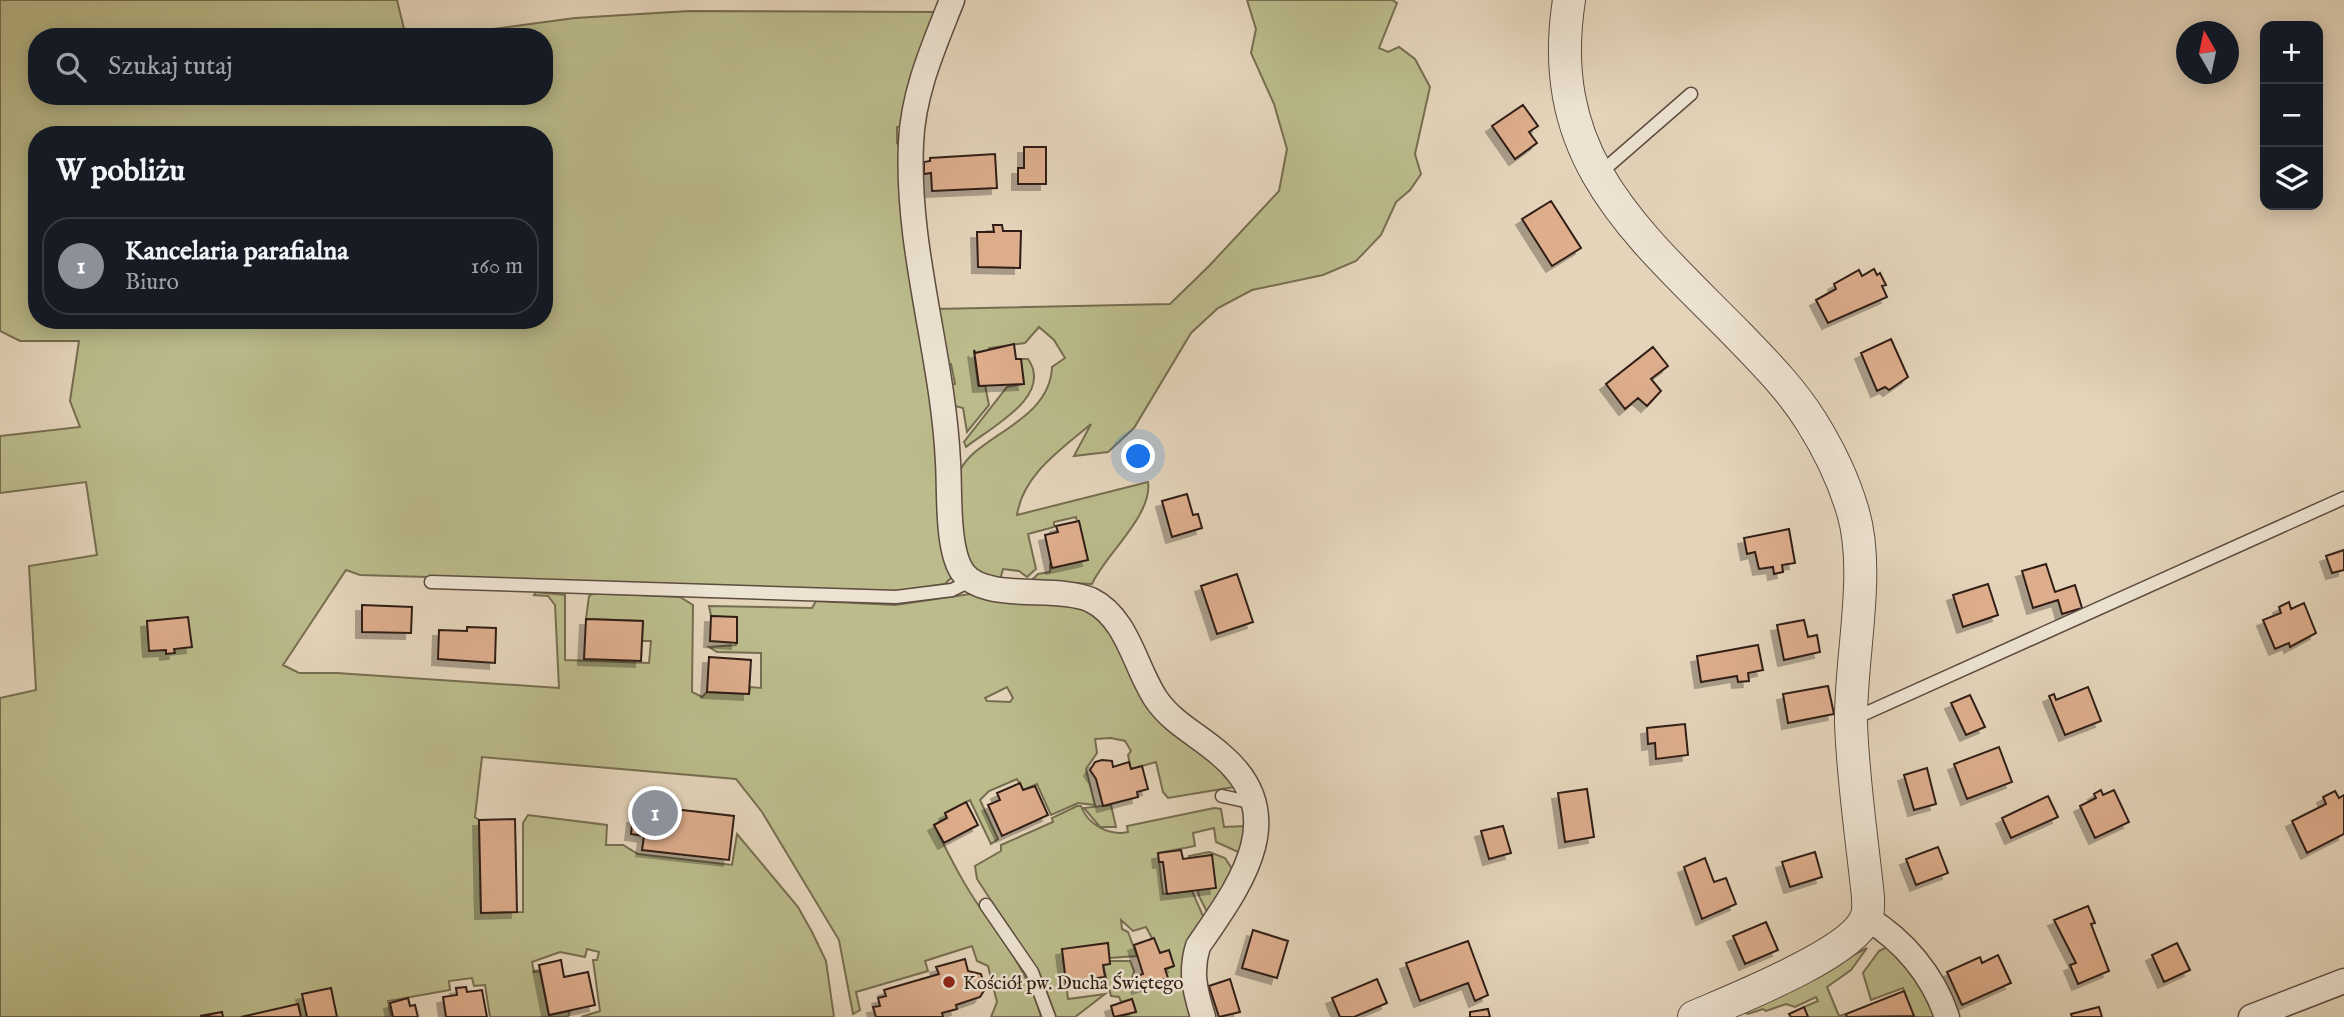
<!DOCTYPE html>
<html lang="pl">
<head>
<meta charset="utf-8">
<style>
	:root { --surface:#171b24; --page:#20242c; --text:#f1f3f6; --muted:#9ea1a6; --line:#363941; --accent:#8c9099 }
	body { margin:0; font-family:"IM FELL English",serif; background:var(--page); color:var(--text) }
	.controls { position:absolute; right:21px; top:21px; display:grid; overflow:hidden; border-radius:14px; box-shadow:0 4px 18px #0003 }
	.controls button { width:63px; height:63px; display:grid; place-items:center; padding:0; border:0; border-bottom:2px solid var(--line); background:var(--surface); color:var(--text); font:35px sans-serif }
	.compass { position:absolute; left:2176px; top:21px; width:63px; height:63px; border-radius:50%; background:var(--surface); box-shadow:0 4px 18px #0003; rotate:351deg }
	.you { position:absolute; left:1139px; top:457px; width:24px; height:24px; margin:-18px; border:5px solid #fff; border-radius:50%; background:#1a73e8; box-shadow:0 0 0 10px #1a73e833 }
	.badge { display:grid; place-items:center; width:46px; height:46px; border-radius:50%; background:var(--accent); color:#fff; font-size:23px; font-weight:700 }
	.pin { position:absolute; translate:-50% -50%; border:4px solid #fff; box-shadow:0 2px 7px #0006 }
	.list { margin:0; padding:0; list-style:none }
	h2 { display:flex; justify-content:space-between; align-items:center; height:91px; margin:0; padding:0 28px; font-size:30px }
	h2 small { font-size:23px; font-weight:400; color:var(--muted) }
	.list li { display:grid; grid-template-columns:46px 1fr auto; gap:21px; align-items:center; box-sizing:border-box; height:98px; margin:0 14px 14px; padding:0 14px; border:2px solid var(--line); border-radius:28px }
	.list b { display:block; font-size:26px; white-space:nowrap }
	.list p { margin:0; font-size:23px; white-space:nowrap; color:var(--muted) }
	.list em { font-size:23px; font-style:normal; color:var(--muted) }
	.icon { flex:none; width:38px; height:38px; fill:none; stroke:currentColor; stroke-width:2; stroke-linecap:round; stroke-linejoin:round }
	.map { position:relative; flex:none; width:2344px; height:1017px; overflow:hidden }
	.search { position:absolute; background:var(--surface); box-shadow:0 4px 18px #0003; left:28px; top:28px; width:525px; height:77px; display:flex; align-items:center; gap:18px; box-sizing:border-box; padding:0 24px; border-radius:28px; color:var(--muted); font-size:26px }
	.panel { position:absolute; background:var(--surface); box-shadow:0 4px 18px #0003; left:28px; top:126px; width:525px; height:203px; border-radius:28px }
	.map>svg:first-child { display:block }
	.green { fill:#bbbb8b; stroke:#766d50; stroke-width:2; fill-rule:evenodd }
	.building { fill:#ddad8c; stroke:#301f16; stroke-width:2; filter:url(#shadow) }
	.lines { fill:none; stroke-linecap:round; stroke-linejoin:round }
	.service-casing { stroke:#5d4c3f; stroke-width:15 }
	.minor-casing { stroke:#5d4c3f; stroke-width:27 }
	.tertiary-casing { stroke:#5d4c3f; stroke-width:34 }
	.service { stroke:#ede3d2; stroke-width:12 }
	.minor { stroke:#ede3d2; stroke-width:24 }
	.tertiary { stroke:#ede3d2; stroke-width:32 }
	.poi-dot { fill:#8f2418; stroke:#ede3d2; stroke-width:2.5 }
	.labels { text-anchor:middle; stroke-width:5; stroke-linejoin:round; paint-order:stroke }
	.poi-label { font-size:19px; fill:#301f16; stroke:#ede3d2; text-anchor:start }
</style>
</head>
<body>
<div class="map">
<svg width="2344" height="1017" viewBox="0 0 2344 1017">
	<defs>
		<filter id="shadow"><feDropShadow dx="-6" dy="6" stdDeviation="0" flood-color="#0004"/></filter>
	</defs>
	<rect width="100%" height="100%" fill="#e4d4ba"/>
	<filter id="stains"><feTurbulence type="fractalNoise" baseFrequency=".00286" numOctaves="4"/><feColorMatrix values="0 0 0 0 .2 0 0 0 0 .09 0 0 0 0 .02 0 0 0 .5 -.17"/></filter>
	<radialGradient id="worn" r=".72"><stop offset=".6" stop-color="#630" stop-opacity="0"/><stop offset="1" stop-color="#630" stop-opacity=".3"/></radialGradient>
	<path class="green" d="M0,0h397l9,37h-369v59h507v-59h-110l141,-19 114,-7 250,1 -34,115h-8v16l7,10 50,422 -9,9 -48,7 -537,-16 -14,-5 -63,95 16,8h38l222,15 -4,-83 -7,-9 -14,-1 2,-3 29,3v65l84,3 2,-22h-9l1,-20 -57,-2 3,-23 5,-3 86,4 13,8 -1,87 10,5 5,-5 42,2 1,-7 11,1v-35l-44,-1 -8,-5 27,-2 1,-27 -26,-2 -2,-10 103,2 4,-7 79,4 82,-12 116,15 106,138 35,41 -66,11 -5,-6 -7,-30 -25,7 -3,-14 3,-4 -6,-10 -14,-3 -16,1 2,14 -11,16 9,36 -17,-2 -27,12 -14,-31 -14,6 -6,-11 -28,12 -9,9 18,39 -7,5 -21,-44 -25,13 2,5 -13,7c14,28 28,57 47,84 24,35 49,66 60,108h-50l6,-15 -9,-36 -11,-5 -5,-15 -47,15 3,10 -72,21 4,18 -7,4 -14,-74 -77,-128 -26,-33 -254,-22 -7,60 4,3 2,93 42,-1v-89l5,-8 79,10 -1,20h17l15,9 94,11 5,-31 61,73 14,25 14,29 8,56h-253l19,-6 -7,-51h4l2,-8 -12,-3 -2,8 -25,-5 -28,10 2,10 6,-1 9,44 21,-4 -2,6h-78l-5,-32 -11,1 -2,-8 -23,3 1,9 -62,11 3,16h-391v-319l36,-8 -7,-124 68,-11 -11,-73 -86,11v-57l80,-9 -10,-26 9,-60h-59l-20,-10zM37,135h507v185h-507zM1007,687l6,11 -3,4 -23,-1 -2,-3z
		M1247,0h145l5,3 -18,45 9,4 11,-5 16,12 15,28 -15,67 6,20 -11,16 -14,12 -15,33 -25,26 -33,14 -71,15 -34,18 -27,25 -57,95 -26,24 -34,4 17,-32c-29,25 -68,50 -74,91l131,-33c5,33 -44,74 -56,102l-61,-3 7,-7 12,-2v-8l35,-9 -9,-38 -22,5v5l-26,7 8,35 -9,8 -8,-6 -16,-2 -4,14c-30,-14 -38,-23 -39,-57 -1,-15 -5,-33 -2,-48 6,-40 92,-52 94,-111l13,-9 -11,-18 -15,-13 -14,16 -36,5v3l-14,2 -1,-3 4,35h7l4,20 -22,27 -4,-24 -12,-3 -3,-20 7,-1 -4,-20 -6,1 -10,-56 235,-5 39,-38 70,-75 8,-42 -13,-45 -23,-51 5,-24z
		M1021,359h7c26,37 -38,69 -62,88l-2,-5 43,-55 17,-3z
		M1111,805l5,22h-16l-16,-19z
		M1077,806h4c7,19 28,30 47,26l-1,-6 10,-2 77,-16 7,1 3,18 22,-1 -1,29 -29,-13 -2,-14 -21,5 2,13 -37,7 5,41 29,-3 11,25 5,3 -12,98h-76l16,-6 -4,-12 -11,3 -2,-5 -8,-1 -8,-31 7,-1v-3h20l4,10 -4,12 7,5 30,-10 -2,-9 9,-3 -5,-15 -9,2 -14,-26 -13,4 -12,-11 1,9 6,3 9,24 -28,2 -47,-9 6,50 37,-5 -30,23h-19l-15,-40 -64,-98 -2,-13 26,-15v-6l52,-23 -1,-4z
		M1209,852l16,6 11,17 -29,37 -8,-16 -10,-40z
		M1887,947l13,4 38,66h-27l2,-2 -10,-27 -32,12 -8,-27 16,-22z
		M1867,948l-16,22 -24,17 12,29 7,-2 1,3h-39l-4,-10 14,-6 -2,-4 -21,10 -9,-3 -20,7 -3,-2 -15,5 -4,-2z"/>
	<path class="building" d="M1523,105l15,21 -9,6 8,11 -22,16 -23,-33z
		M1024,147h22v37h-28v-16h6z
		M995,154l2,34 -65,3 -1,-18 -7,1v-12l6,-1v-3z
		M1551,201l30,47 -29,18 -30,-47z
		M993,225h9l1,6h18l-1,37 -42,-1 -1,-35h17z
		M1874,269l3,6 3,-2 6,12 -4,1 5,11 -59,26 -12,-23 20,-11 -2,-5 25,-14 3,6z
		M1891,339l17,38 -19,13 -4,-3 -8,4 -16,-38z
		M1014,344l2,15h5l3,25 -45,2 -5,-36 1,3z
		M1653,347l15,19 -17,13 10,12 -14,15 -9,-8 -13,11 -19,-25z
		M1187,494l6,21 5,-1 4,14 -30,9 -10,-36z
		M1079,521l9,39 -36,8 -7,-33 13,-3 -2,-6z
		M1789,529l6,34 -13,2 1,7 -9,2 -1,-7 -14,2 -4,-17 -8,2 -3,-16z
		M2344,550v20l-12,3 -6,-17z
		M2046,564l9,28 20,-7 7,23 -20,6 -4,-14 -25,8 -11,-37z
		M1237,574l16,48 -36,12 -16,-48z
		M1988,584l10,31 -35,12 -10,-32z
		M2289,602l2,7 13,-6 12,30 -26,14 -1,-4 -14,6 -12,-29 18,-7 -2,-6z
		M362,605l50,2 -1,26 -49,-1z
		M711,616l26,1v26l-27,-2z
		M188,617l4,30 -18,2 1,4 -9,1v-4l-17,1 -2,-30z
		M586,619l57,2 -2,40 -57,-2z
		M1804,620l4,17 9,-2 3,17 -36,8 -7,-35z
		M467,627l29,1 -1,35 -57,-4 1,-29 28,1z
		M1758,645l5,25 -15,3 1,8 -11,1 -1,-6 -36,6 -4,-26z
		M709,657l42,3 -2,34 -42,-2z
		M1828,686l6,28 -46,9 -5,-29z
		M2088,687l13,34 -36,14 -16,-39 5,-2 2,6z
		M1970,695l15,32 -19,8 -15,-32z
		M1685,724l3,31 -32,4 -1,-16 -7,1 -1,-16z
		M1999,747l13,35 -45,17 -13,-35z
		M1102,760l10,1 1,6 16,-5 2,7 11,-3 6,23 -11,3 1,5 -35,9 -7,-27 -6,-9 5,-8z
		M1927,768l9,36 -22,6 -10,-35z
		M1020,783l3,7 12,-4 13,29 -46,21 -14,-31 12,-5 -3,-7z
		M1587,789l7,48 -29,5 -7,-49z
		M2101,790l2,5 11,-5 15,32 -34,16 -15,-32 16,-8 -2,-4z
		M2335,791l4,7 5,-3v39l-37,19 -15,-32 34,-17 -3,-7z
		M2048,796l10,21 -47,21 -9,-20z
		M966,802l12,23 -34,18 -10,-18 13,-7 -2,-5z
		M647,806l87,10 -5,44 -87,-10 2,-14 -13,-2 2,-17 13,1z
		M515,819l2,93 -36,1 -2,-93z
		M1503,826l8,27 -22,6 -8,-28z
		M1938,847l10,26 -32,12 -10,-26z
		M1181,850l2,9 29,-4 4,33 -49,6 -4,-32h-4l-1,-9z
		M1815,852l7,25 -32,10 -8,-25z
		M1705,858l9,24 12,-4 10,26 -34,15 -18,-52z
		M2088,906l7,17 -4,1 18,47 -31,13 -8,-19 6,-2 -22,-43z
		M1766,922l12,28 -33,14 -12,-28z
		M1253,930l35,11 -11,37 -35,-10z
		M1154,938l6,15 9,-3 5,16 -9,3 3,9 -30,10 -3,-11 8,-3 -9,-29z
		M1468,941l20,54 -13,6 -7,-18 -48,18 -14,-38z
		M1108,943l2,21 -7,1 2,12 -39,5 -4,-33z
		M2177,943l13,27 -26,12 -12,-27z
		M1998,955l13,28 -49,22 -15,-33 33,-15 2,6z
		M965,959l3,12 13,3 4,15 -5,8 -24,8 1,4 -15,4 1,4h-67l-3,-10 7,-1 -2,-8 8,-2 -2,-6 55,-16 -3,-7z
		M561,960l3,17 24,-5 7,33 -46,10 -10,-50z
		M1230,979l10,33 -21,5 -10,-31z
		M1377,979l10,24 -33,14h-14l-8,-19z
		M466,987l1,5 15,-2 5,27h-41l-3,-20 14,-2 -1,-7z
		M331,988l6,29h-30l-5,-23z
		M1904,991l10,25 -67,1 -1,-3z
		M408,998l2,8 5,-1 3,12h-25l-3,-14z
		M1132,999l4,13 -22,5 -3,-11z
		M298,1004l3,13h-60z
		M1804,1007l4,10h-17l-2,-3z
		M2099,1007l3,10h-30l-1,-3z
		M1488,1009l2,8h-20v-5z
		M222,1012l1,5 -23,-1z"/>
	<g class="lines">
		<g class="service-casing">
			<path id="service" d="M1599,174l92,-80
				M431,582l465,15 56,-7 18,-9
				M1853,719l491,-221
				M1222,796l32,7
				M986,905l46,67 17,45"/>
		</g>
		<g class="minor-casing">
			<path id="minor" d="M952,0c-18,46 -39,92 -41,143 -5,107 32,212 37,319 2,28 -2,90 16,112 23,28 94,11 127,26 37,18 44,68 65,99 16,24 44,37 65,56 72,61 18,131 -23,191 -8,26 -3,45 5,71
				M1867,918c37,23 66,57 80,99
				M2251,1017l93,-36"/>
		</g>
		<g class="tertiary-casing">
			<path id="tertiary" d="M1569,0c-25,160 69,233 170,336 26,27 52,53 72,85 17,27 33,60 42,91 18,61 -3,146 -2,211 2,58 11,116 17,174 0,7 1,15 -2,21 -14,36 -135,83 -172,99"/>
		</g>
		<use href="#service" class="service"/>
		<use href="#minor" class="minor"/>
		<use href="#tertiary" class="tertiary"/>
	</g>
	<circle class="poi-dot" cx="949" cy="982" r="7"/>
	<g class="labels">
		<g class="poi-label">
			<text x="963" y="989">Kościół pw. Ducha Świętego</text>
		</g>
	</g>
	<rect width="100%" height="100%" filter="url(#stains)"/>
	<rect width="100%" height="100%" fill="url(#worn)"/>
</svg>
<div class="controls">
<button>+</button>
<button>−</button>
<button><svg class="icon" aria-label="layers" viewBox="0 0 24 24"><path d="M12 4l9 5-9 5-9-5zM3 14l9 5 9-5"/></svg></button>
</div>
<svg class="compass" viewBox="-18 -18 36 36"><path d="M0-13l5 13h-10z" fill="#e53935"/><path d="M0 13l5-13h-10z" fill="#9ea1a6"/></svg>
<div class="you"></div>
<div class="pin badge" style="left:655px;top:813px">1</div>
<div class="search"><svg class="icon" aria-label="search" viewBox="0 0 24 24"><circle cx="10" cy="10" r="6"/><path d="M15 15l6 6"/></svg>Szukaj tutaj</div>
<section class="panel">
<h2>W pobliżu<small></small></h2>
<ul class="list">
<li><span class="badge">1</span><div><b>Kancelaria parafialna</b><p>Biuro</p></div><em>160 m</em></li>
</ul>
</section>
</div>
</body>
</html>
